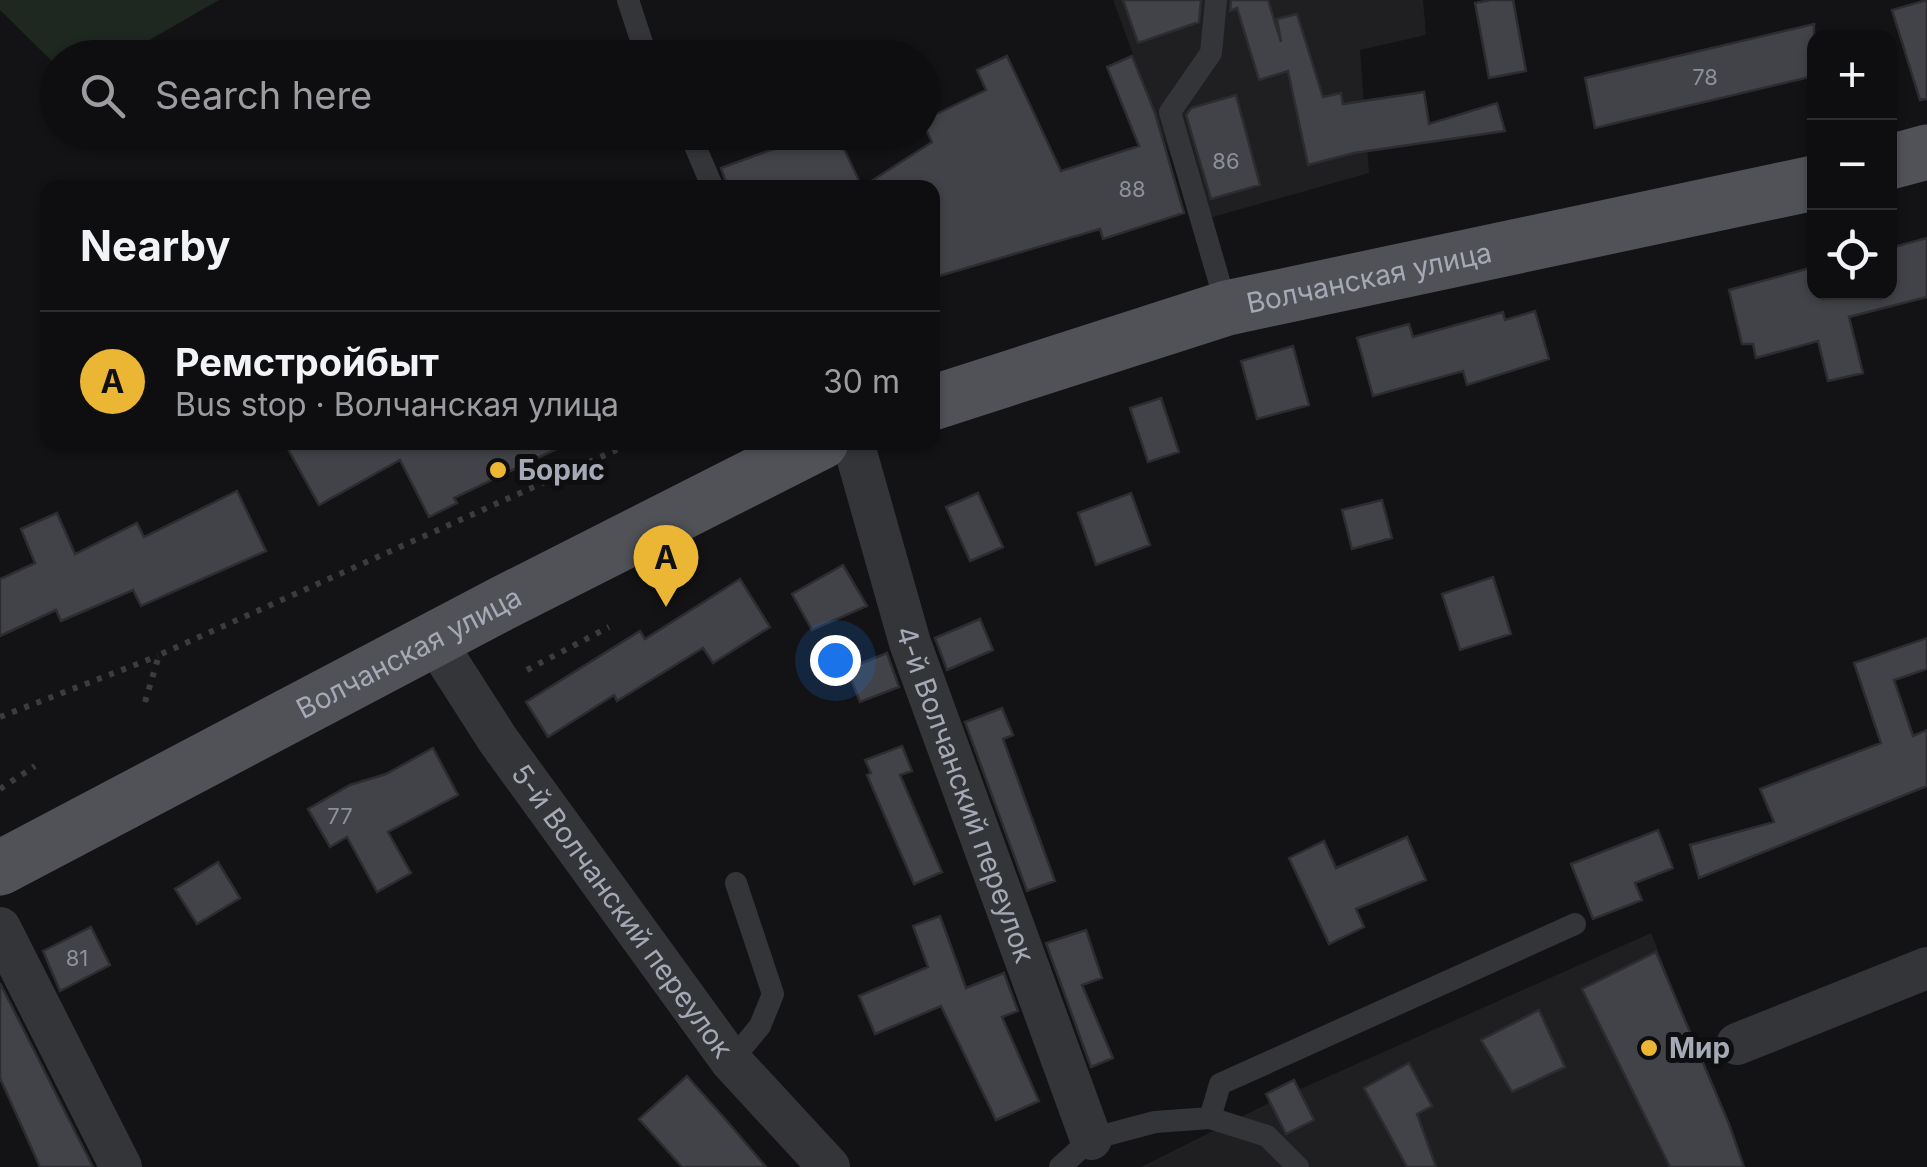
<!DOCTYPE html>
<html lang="en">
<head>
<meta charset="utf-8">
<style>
	:root { --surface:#0e0e10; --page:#171719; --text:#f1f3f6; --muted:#9b9c9f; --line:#2e2e30; --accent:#ebb634 }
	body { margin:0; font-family:Inter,sans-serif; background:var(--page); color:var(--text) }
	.controls { position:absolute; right:30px; top:30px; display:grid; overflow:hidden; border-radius:20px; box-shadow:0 2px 8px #0004 }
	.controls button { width:90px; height:90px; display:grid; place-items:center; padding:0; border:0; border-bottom:2px solid var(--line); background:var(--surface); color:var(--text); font:50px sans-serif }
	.you { position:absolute; left:835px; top:660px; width:35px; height:35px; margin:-25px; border:8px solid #fff; border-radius:50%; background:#1a73e8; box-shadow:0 0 0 15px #1a73e833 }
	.badge { display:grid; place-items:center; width:65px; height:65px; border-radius:50%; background:var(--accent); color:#111; font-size:32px; font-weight:700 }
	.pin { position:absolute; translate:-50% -82px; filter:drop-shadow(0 2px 5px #0008) }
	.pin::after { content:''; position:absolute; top:52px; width:35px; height:30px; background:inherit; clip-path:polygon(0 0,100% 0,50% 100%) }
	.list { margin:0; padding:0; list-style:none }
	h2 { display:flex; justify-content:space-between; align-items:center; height:130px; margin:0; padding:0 40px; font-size:42px }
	h2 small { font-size:32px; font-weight:400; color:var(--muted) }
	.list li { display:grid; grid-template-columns:65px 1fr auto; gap:30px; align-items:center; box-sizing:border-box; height:140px; padding:0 40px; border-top:2px solid var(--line) }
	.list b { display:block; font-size:38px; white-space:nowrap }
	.list p { margin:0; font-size:32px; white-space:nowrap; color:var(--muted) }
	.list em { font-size:32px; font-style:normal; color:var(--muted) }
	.icon { flex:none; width:55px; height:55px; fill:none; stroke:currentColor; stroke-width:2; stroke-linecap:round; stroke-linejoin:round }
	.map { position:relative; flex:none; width:1927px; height:1167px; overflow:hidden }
	.search { position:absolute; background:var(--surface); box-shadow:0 2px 8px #0004; left:40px; top:40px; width:900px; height:110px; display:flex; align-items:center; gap:25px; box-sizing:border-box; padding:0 35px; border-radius:55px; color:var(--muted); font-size:38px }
	.panel { position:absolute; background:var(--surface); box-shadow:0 2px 8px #0004; left:40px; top:180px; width:900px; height:270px; border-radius:20px }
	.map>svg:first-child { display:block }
	.built { fill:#1f1f22 }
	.green { fill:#1f2721 }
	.building { fill:#424348; stroke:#2d2d31; stroke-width:2.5 }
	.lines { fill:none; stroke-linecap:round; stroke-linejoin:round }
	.path { stroke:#3a3c40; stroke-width:6; stroke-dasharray:5 8; stroke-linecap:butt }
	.lane { stroke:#343539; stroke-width:22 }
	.street { stroke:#343539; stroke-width:42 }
	.primary { stroke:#505258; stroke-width:55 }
	.poi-dot { fill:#ebb634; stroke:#0e0e10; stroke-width:4 }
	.labels { text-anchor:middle; stroke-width:10; stroke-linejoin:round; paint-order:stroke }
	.number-label { font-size:22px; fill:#8c909a }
	.street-label { font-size:28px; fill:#a5a9b5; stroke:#0e0e10 }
	.poi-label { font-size:28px; font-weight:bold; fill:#a5a9b5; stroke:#0e0e10; text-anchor:start }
</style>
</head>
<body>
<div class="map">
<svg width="1927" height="1167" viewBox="0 0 1927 1167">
	<rect width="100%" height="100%" fill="#131315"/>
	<path class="built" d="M1113,0h310l3,35 -66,15 9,123 -174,49z
		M1651,933l93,234h-603l130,-65z"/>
	<path class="green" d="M0,0h219l-99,57 -62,1 -1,8 -57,-56z"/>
	<path class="building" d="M1123,0h78l-2,22 -61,21z
		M1231,0h37l13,42 -4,-23 20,-5 26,83 18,-4 2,11 81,-12 5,32 68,-21 8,28 -151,22 -46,12 -20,-94 -29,9 -22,-72 -7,3z
		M1491,0h22l13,71 -37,7 -14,-75z
		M1927,0v99l-7,1 -28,-90z
		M1814,24v52l-219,52 -10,-50z
		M1007,56l54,115 78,-25 -32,-79 25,-11 23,57 29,100 -81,26 -3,-10 -168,49v-90h-204l-7,-20 99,-36h16l26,55 70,-45 -10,-21 64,-31 -9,-20z
		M1236,95l24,90 -49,14 -25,-84 5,-7z
		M1927,238v59l-78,20 14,56 -35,8 -10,-40 -62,17 -3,-14h-11l-13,-54 85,-23v25h76v-44z
		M1535,311l14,48 -82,26 -4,-14 -90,25 -16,-58 52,-14 4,13 90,-25 2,8z
		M1293,346l16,59 -52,14 -16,-58z
		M1161,398l18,54 -31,10 -18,-54z
		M284,442h287l-117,56 3,5 -28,14 -29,-57 -81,45z
		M237,491l29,60 -125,55 -8,-16 -72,31 -5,-11 -56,26v-57l35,-16 -14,-34 36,-16 18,41 62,-31 7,14z
		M978,493l25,54 -33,14 -24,-54z
		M1131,493l19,52 -54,20 -18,-52z
		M1382,500l10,38 -40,11 -10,-39z
		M843,565l24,41 -55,24 -20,-36z
		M1493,577l18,57 -51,16 -18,-56z
		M740,579l30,48 -57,36 -10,-15 -86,53 -3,-6 -66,42 -22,-35 114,-71 5,8z
		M980,619l13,31 -46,20 -12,-32z
		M1927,638v31l-33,11 19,56 14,-6v56l-228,92 -9,-33 84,-23 -14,-33 121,-46 -27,-80z
		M887,653l12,34 -39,15 -13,-33z
		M1002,708l11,27 -10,4 52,142 -28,10 -62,-169z
		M902,746l10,25 -12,4 42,97 -28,12 -47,-109 4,-2 -6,-13z
		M433,748l25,47 -70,37 23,41 -34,19 -30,-55 -17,10 -22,-38 42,-24 36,-11z
		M1658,830l15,38 -38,15 7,17 -49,19 -22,-55z
		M1407,837l19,43 -70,29 8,18 -35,17 -40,-86 35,-17 12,27z
		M218,862l22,36 -43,26 -22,-35z
		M940,916l26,72 38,-15 14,38 -16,6 37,84 -43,19 -55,-114 -66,28 -16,-38 69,-29 -15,-41z
		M91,927l19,38 -50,26 -17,-40z
		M1086,930l16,48 -20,7 31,73 -22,9 -45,-124z
		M1656,952l73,172 15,43h-74l-88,-178z
		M0,983l91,180 2,4h-53l-40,-89z
		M1539,1010l26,57 -53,25 -31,-52z
		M1409,1063l23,43 -15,8 19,53h-29l-43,-79z
		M687,1076l40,45 39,46h-84l-43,-48z
		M1294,1080l20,40 -28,14 -20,-40z"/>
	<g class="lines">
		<path class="path" d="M527,670l82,-43
			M145,702l14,-47 475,-213
			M0,717l158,-61
			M0,789l35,-23"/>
		<path class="lane" d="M628,0l19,58
			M1216,0l-5,53 -41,59 57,196
			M689,132l24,56
			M731,1061l29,-35 13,-32 -37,-111
			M1210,1118l10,-34 355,-160
			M1060,1167l31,-28 64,-17 55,-4 57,18 31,31"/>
		<g class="street">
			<path id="s1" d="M853,442l57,201 181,496"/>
			<path id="s2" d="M434,640l64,100 233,321 98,106"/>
			<path d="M0,928l121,239"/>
			<path d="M1737,1044l190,-76"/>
		</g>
		<g class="primary">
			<path d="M1890,162l37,-10"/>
			<path id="s3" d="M932,403l295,-95 587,-125"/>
			<path id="s4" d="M0,868l501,-264 320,-162"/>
		</g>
	</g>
	<g class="poi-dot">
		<circle cx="498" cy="470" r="10"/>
		<circle cx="1649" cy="1048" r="10"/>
	</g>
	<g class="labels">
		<g class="number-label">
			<text x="1705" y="85">78</text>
			<text x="1226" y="169">86</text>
			<text x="1132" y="197">88</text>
			<text x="340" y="824">77</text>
			<text x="77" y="966">81</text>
		</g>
		<g class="street-label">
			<text dy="10" stroke="none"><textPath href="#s3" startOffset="455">Волчанская улица</textPath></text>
			<text dy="10" stroke="none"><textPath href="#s4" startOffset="462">Волчанская улица</textPath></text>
			<text dy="10" stroke="none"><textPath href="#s1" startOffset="370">4-й Волчанский переулок</textPath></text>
			<text dy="10" stroke="none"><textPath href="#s2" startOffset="330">5-й Волчанский переулок</textPath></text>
		</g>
		<g class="poi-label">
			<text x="518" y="480">Борис</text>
			<text x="1669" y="1058">Мир</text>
		</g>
	</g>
</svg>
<div class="controls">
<button>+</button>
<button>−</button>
<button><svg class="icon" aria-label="locate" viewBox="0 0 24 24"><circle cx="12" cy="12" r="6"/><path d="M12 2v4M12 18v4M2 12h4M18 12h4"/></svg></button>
</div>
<div class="you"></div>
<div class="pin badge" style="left:666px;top:607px">A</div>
<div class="search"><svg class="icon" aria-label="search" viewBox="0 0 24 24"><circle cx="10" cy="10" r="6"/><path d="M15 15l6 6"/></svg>Search here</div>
<section class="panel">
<h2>Nearby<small></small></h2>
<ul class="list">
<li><span class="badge">A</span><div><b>Ремстройбыт</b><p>Bus stop · Волчанская улица</p></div><em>30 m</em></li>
</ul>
</section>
</div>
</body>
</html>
